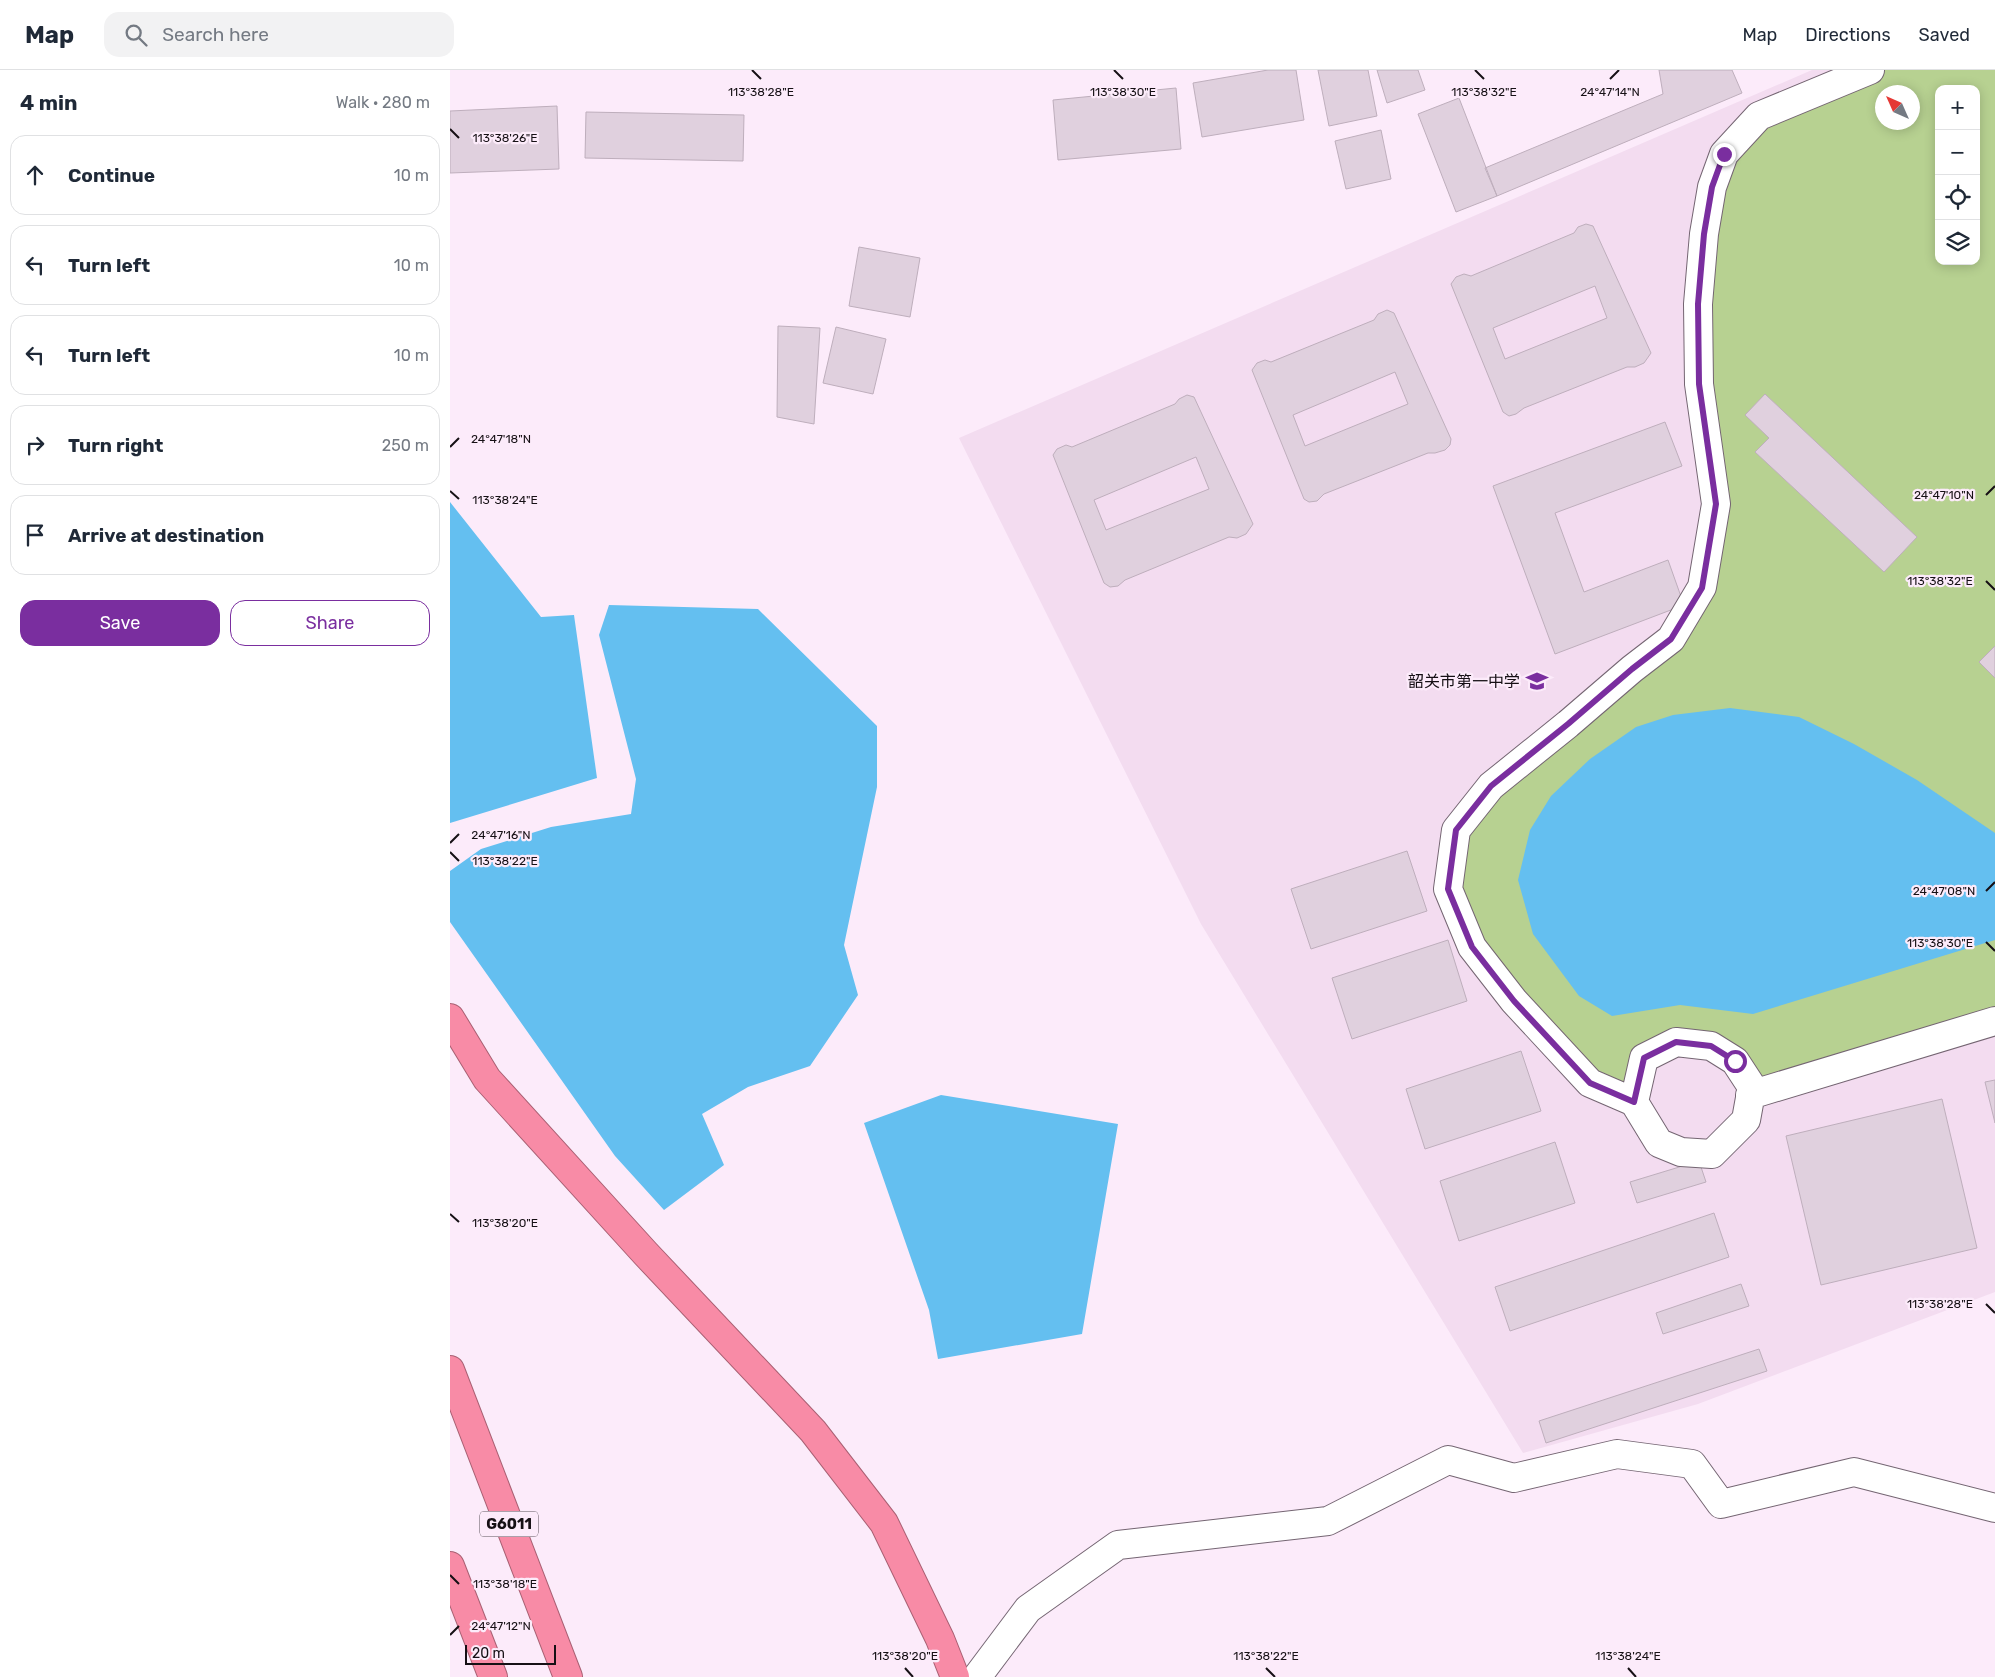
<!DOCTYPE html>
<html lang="en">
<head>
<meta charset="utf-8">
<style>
	:root { --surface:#fff; --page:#f2f2f3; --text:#1f2937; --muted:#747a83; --line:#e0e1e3; --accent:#7a2e9f }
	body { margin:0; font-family:Rubik,"Noto Sans SC",sans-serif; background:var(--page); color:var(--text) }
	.controls { position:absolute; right:15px; top:15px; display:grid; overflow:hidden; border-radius:10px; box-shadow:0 2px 12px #0003 }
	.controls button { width:45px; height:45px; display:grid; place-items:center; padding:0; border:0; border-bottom:1px solid var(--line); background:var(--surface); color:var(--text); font:25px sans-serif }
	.compass { position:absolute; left:1425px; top:15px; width:45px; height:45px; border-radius:50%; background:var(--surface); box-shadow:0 2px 12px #0003; rotate:315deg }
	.scale { position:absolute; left:15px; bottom:12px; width:91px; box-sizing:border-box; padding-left:5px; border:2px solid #161015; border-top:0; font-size:14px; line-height:18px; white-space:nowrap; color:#161015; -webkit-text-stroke:4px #fcebfa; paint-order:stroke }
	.stop { position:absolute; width:15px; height:15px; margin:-11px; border:4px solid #7a2e9f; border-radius:50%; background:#fff }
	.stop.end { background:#7a2e9f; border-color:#fff; box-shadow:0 1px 5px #0008 }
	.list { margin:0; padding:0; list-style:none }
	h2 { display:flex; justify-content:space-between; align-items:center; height:65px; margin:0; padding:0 20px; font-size:21px }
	h2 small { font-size:16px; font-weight:400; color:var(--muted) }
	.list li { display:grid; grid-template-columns:32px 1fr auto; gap:15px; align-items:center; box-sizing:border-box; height:80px; margin:0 10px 10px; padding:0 10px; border:1px solid var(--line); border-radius:15px }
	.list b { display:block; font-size:19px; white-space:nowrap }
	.list em { font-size:16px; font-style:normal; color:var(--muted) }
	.actions { display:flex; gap:10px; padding:15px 20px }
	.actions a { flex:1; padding:11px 0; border:1px solid var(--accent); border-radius:15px; text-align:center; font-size:18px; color:var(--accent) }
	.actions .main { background:var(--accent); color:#fff }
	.icon { flex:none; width:28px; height:28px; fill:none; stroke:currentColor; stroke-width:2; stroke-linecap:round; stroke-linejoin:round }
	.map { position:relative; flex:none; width:1545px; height:1607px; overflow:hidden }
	header { display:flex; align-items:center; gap:30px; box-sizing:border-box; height:70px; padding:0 25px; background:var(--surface); border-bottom:1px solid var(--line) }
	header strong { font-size:24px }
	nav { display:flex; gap:28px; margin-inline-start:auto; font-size:18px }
	.search { width:350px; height:45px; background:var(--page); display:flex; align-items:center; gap:12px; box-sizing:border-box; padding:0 18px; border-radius:15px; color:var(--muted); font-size:19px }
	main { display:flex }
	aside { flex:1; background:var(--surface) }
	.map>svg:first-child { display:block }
	.built { fill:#f3dcf0; fill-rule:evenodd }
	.green { fill:#b7d191; fill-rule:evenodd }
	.water { fill:#64bff0 }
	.building { fill:#e0d0de; stroke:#beaebc; fill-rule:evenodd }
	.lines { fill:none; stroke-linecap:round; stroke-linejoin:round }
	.minor-casing { stroke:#746572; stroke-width:30 }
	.highway-casing { stroke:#a96073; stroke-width:30 }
	.minor { stroke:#fff; stroke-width:28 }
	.highway { stroke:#f88ba6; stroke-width:28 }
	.route { stroke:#7a2e9f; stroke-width:6 }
	.ticks { fill:none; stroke:#161015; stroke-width:2 }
	.labels { text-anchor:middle; stroke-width:4.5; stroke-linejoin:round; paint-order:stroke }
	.shield { fill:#fcebfa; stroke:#5b525a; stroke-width:1 }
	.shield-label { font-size:15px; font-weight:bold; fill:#161015 }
	.poi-label { font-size:16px; fill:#161015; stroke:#fcebfa; text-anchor:end }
	.ticks-label { font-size:12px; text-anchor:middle; fill:#161015; stroke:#fcebfa; stroke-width:4.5; stroke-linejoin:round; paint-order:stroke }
</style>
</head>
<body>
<header>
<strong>Map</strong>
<div class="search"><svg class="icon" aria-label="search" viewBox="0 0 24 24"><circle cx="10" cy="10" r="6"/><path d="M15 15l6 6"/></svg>Search here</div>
<nav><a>Map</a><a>Directions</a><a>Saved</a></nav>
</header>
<main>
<aside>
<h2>4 min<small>Walk · 280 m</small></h2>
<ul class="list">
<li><svg class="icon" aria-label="ahead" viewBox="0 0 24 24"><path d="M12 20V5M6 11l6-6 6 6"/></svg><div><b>Continue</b></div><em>10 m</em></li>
<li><svg class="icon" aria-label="left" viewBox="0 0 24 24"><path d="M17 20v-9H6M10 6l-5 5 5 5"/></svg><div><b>Turn left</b></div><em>10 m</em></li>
<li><svg class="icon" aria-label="left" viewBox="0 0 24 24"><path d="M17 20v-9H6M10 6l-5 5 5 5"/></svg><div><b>Turn left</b></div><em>10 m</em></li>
<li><svg class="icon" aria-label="right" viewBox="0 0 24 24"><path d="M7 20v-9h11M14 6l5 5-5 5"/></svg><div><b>Turn right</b></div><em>250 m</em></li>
<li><svg class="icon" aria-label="arrive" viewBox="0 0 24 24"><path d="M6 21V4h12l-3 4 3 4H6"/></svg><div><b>Arrive at destination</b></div></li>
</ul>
<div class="actions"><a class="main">Save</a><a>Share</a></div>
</aside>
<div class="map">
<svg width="1545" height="1607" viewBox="0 0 1545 1607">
	<rect width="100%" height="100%" fill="#fcebfa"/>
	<path class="built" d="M1362,0h183v1222l-297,112 -175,49 -322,-529 -242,-486zM1489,19h37v172h-37zM1432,22h30v30h-30z"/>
	<path class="green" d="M1420,0h125v951l-245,74 -39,-49 -67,12 -10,44 -120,-101 -66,-112 8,-59 215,-191 45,-135 -17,-120 13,-197 47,-71zM1489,19h37v172h-37zM1432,22h30v30h-30z"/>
	<path class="water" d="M0,432l91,115 33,-2 23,163 -147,45z
		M159,535l149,4 119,117v61l-33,158 14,50 -48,71 -62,21 -46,27 22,51 -60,45 -49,-54 -165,-234v-51l31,-22 70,-22 80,-13 5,-35 -37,-144z
		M1280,638l69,9 55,27 63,36 78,53v107l-242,74 -73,-9 -68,11 -33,-20 -46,-62 -15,-54 12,-50 21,-34 39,-37 46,-32 37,-12z
		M491,1025l177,29 -36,210 -144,25 -9,-49 -65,-187z"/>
	<path class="building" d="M818,0h28l8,50 -102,17 -9,-54z
		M868,0h50l9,46 -48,10z
		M927,0h41l7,20 -38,13z
		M1209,0h73l10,23 -245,103 -12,-28 178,-74z
		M726,18l5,61 -123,11 -5,-60z
		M1009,28l38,98 -41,16 -38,-98z
		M107,36l2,63 -109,4v-62z
		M136,42l158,3 -1,46 -158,-3z
		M931,60l10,49 -45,10 -11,-48z
		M1136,154l7,2 58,127 -7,10 -9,4h-8l-103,41 -8,6 -7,2 -6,-4 -52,-128 5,-7 8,-3 7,2 103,-43 4,-6zM1145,216l12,32 -102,41 -12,-31z
		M409,177l61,11 -10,59 -61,-11z
		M937,240l7,3 57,126 -1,6 -5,5 -10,3h-7l-104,41 -7,7 -8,1 -5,-3 -52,-129 5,-7 8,-3 6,2 103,-42 4,-6zM945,302l13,32 -103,42 -12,-31z
		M328,256l42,2 -6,96 -37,-7z
		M386,257l50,12 -13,55 -50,-11z
		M1315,324l152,143 -33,35 -129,-120 14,-14 -24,-23z
		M737,325l7,2 59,127 -7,10 -9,4 -8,-1 -104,43 -7,6 -8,1 -6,-4 -51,-128 4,-6 9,-4 6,2 103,-43 4,-5zM746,387l13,32 -103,41 -12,-30z
		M1215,352l17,44 -127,47 29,79 84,-32 16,45 -129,49 -62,-168z
		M1545,576v32l-16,-16z
		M957,781l20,60 -116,38 -20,-60z
		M998,870l19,61 -115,38 -20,-61z
		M1071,981l20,60 -116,38 -19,-60z
		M1545,1010v43l-10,-41z
		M1492,1029l35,149 -156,37 -35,-149z
		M1105,1072l20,61 -116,38 -19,-60z
		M1249,1091l7,21 -69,21 -7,-21z
		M1264,1143l15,44 -219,74 -15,-44z
		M1291,1214l8,22 -86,28 -7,-21z
		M1309,1279l8,22 -221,72 -7,-22z"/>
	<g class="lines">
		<g class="minor-casing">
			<path id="minor" d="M1300,1025l245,-74
				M1184,1032l10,-44 32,-16 35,4 24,15 17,26 -6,33 -34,34 -31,-2 -22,-9 -25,-41 -44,-19 -76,-82 -42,-54 -24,-58 8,-59 35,-44 77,-62 64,-55 39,-30 31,-52 14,-83 -17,-120 -1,-80 6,-70 8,-47 12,-33 35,-38 111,-46
				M527,1607l51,-68 90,-64 210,-24 120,-61 66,18 103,-24 75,10 29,40 133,-32 141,36"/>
		</g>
		<g class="highway-casing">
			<path id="highway" d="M0,948l37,61 159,175 167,177 71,92 56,116 15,38
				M0,1300l118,307
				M0,1496l43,111"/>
		</g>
		<use href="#minor" class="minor"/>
		<use href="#highway" class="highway"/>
	</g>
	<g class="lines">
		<path class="route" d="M1274,84l-12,33 -8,47 -6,70 1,80 17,120 -14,84 -31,51 -39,30 -64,55 -77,62 -35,44 -8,59 24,58 42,54 76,82 44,19 10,-44 32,-16 35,4 24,15"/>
	</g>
	<path class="ticks" d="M302,0l9,9M664,0l9,9M1025,0l9,9M1160,9l9,-9M0,59l9,9M0,377l9,-9M0,421l9,8M1536,425l9,-9M1536,511l9,9M0,773l9,-9M0,782l9,9M1536,821l9,-9M1536,872l9,9M0,1144l9,8M1536,1234l9,9M0,1505l9,9M0,1565l9,-9M455,1598l8,9M816,1598l9,9M1178,1598l8,9"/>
	<defs>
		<g id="school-bare" transform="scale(1.725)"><path d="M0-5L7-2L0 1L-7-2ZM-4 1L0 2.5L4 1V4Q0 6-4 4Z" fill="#7a2e9f" stroke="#fcebfa" stroke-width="2.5" paint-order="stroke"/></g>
	</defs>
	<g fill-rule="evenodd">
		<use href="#school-bare" x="1087" y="611"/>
	</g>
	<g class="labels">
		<rect class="shield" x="30" y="1441.5" width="58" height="25" rx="4"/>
		<g class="shield-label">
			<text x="59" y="1459">G6011</text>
		</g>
		<g class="poi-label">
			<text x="1070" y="617">韶关市第一中学</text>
		</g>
	</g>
	<g class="ticks-label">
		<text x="311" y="26">113°38'28"E</text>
		<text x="673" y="26">113°38'30"E</text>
		<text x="1034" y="26">113°38'32"E</text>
		<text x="1160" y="26">24°47'14"N</text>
		<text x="55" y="72">113°38'26"E</text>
		<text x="51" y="373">24°47'18"N</text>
		<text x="1494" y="429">24°47'10"N</text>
		<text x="55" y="434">113°38'24"E</text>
		<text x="1490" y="515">113°38'32"E</text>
		<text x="51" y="769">24°47'16"N</text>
		<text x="55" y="795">113°38'22"E</text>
		<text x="1494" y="825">24°47'08"N</text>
		<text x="1490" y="877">113°38'30"E</text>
		<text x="55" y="1157">113°38'20"E</text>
		<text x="1490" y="1238">113°38'28"E</text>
		<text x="55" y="1518">113°38'18"E</text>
		<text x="51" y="1560">24°47'12"N</text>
		<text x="455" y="1590">113°38'20"E</text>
		<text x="816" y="1590">113°38'22"E</text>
		<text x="1178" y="1590">113°38'24"E</text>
	</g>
</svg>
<div class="controls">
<button>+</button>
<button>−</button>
<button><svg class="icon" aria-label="locate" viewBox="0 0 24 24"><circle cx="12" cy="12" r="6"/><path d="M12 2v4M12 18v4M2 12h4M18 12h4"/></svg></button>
<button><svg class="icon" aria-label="layers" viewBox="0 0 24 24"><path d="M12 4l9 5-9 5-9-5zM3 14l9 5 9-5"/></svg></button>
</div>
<svg class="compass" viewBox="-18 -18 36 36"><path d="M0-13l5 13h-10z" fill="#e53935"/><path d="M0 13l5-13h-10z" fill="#747a83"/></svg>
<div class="scale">20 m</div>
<div class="stop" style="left:1285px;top:991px"></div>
<div class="stop end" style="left:1274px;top:84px"></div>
</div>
</main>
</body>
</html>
